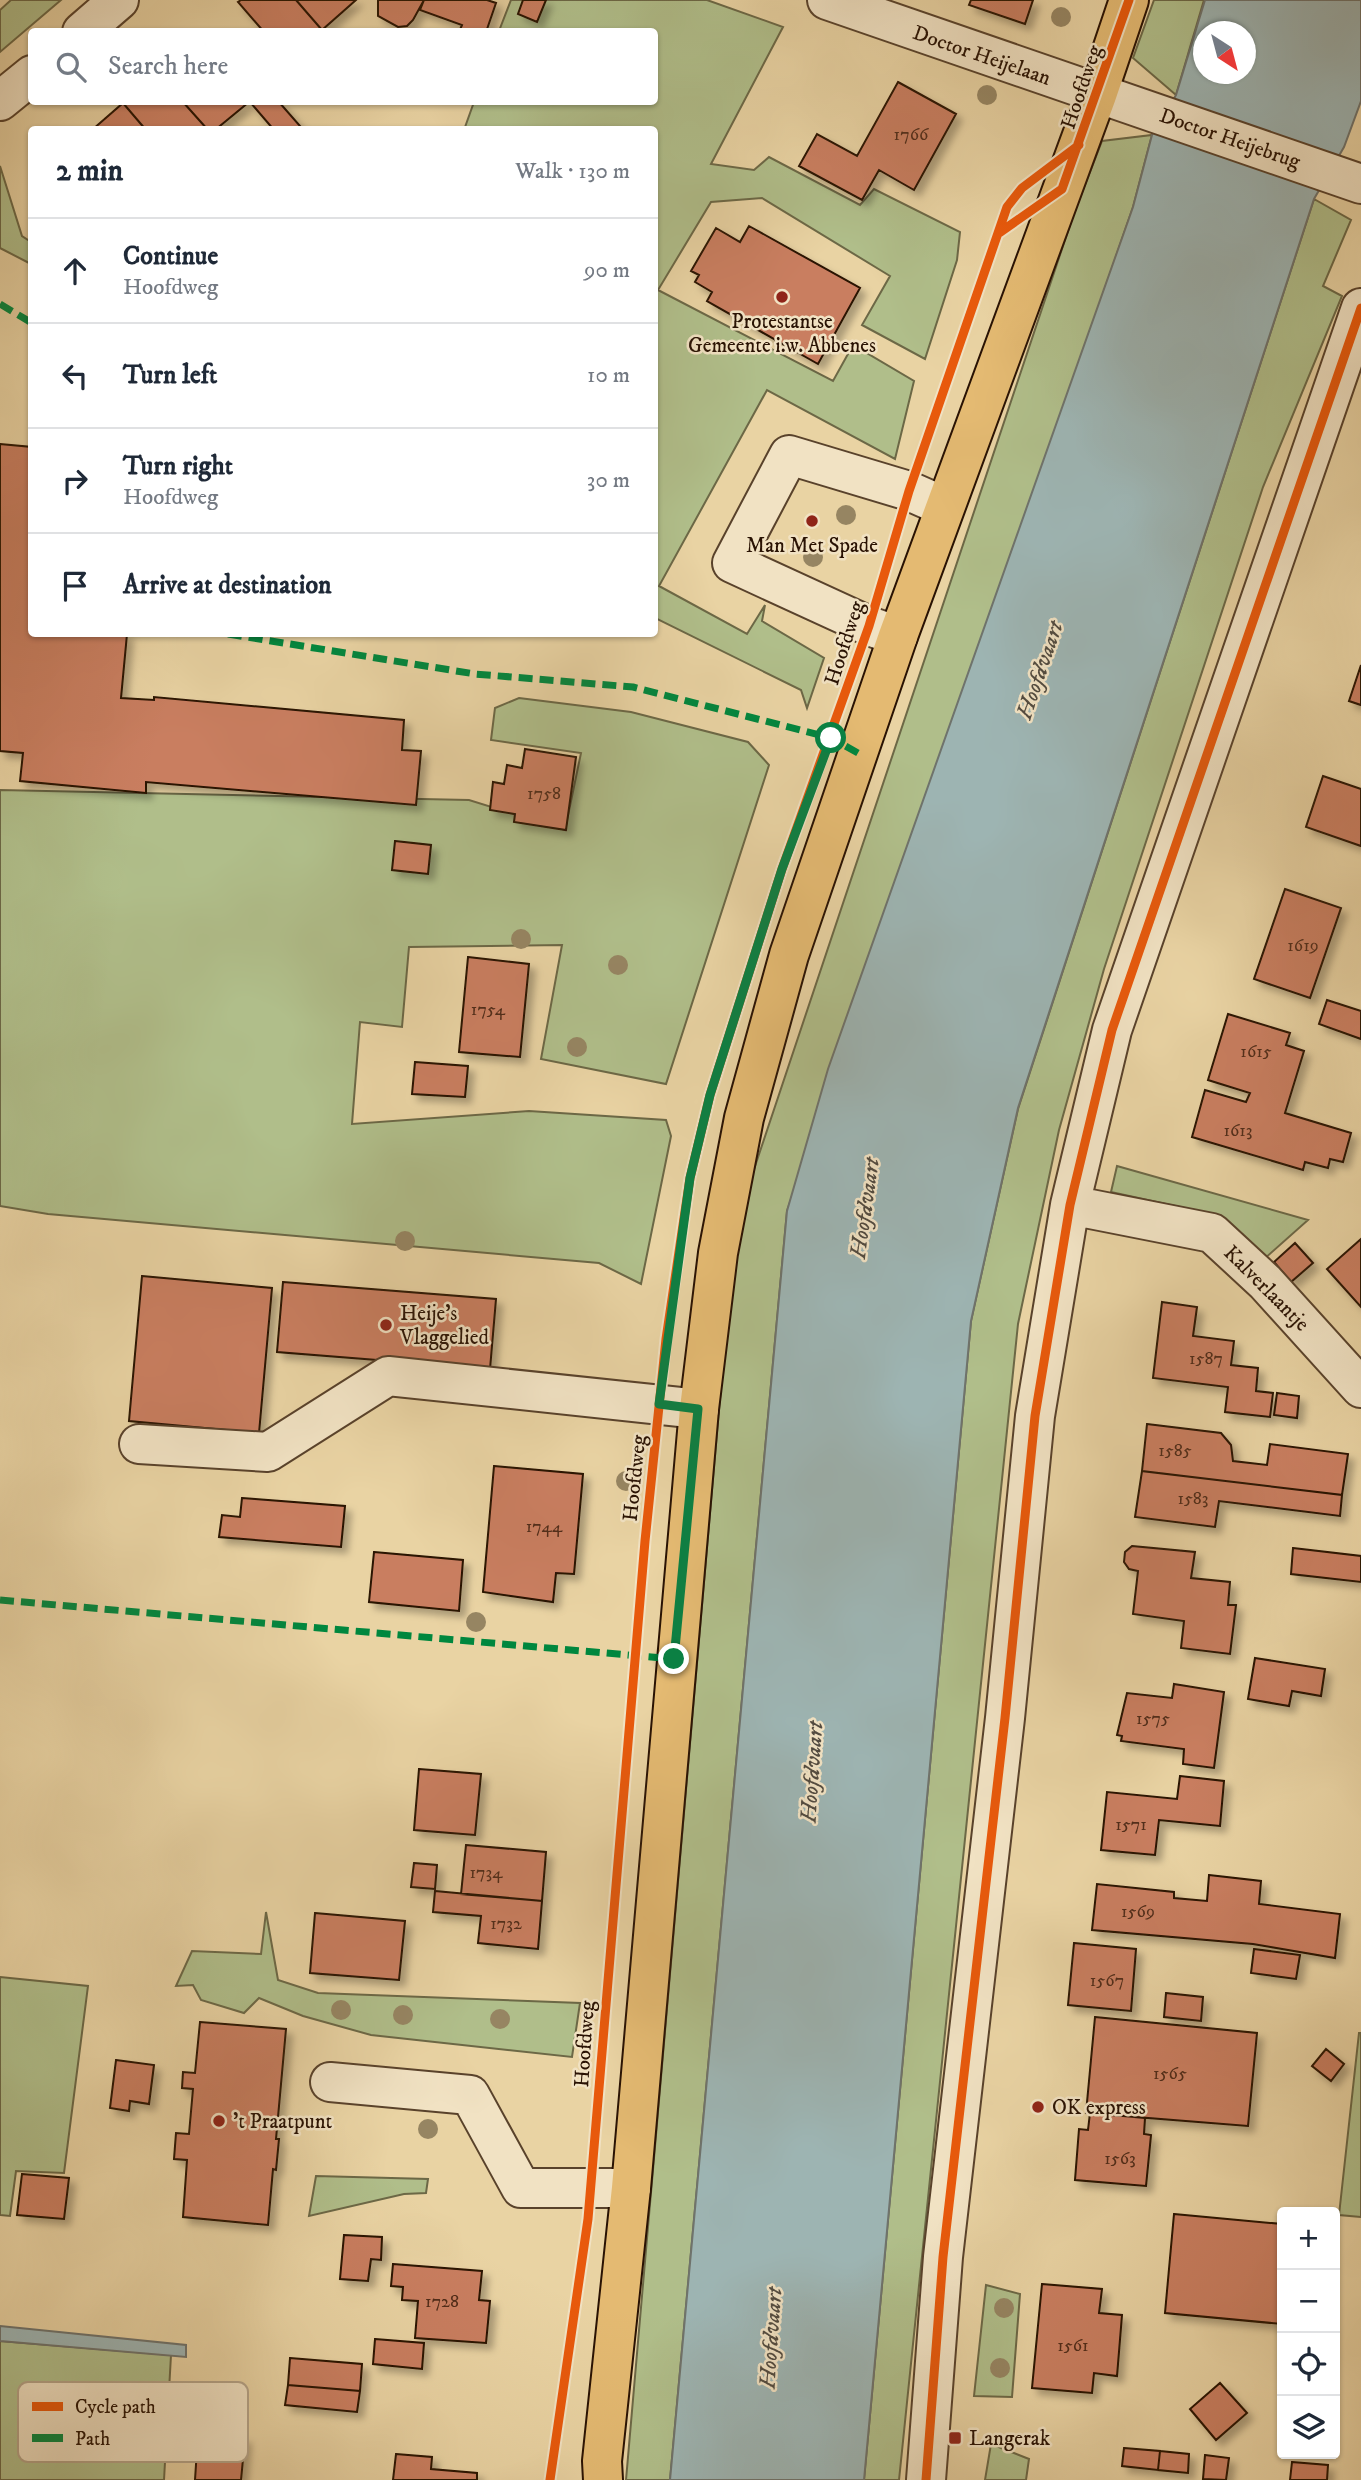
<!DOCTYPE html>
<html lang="en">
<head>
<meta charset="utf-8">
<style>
	:root { --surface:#fff; --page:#f6f6f7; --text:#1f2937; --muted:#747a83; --line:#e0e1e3 }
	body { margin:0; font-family:"IM FELL DW Pica",serif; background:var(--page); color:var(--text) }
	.controls { position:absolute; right:21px; bottom:21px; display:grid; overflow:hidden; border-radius:7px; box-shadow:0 2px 5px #0004 }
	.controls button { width:63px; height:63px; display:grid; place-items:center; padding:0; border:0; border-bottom:2px solid var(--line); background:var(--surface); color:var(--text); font:35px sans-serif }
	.compass { position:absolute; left:1193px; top:21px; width:63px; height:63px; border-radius:50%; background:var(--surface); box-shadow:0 2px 5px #0004; rotate:144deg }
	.stop { position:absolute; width:21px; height:21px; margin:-16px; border:5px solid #0b8043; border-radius:50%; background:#fff }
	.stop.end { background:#0b8043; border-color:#fff; box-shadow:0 2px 7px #0008 }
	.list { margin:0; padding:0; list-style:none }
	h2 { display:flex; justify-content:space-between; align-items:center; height:91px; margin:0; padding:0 28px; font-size:30px }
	h2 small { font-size:23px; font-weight:400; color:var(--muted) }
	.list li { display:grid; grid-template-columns:46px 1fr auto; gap:21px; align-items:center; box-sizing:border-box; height:105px; padding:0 28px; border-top:2px solid var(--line) }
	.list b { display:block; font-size:26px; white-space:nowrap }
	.list p { margin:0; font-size:23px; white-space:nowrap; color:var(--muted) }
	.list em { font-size:23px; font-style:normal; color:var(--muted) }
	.icon { flex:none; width:38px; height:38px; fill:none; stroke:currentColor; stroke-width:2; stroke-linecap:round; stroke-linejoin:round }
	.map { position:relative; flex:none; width:1361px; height:2480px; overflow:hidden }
	.search { position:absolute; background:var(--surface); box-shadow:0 2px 5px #0004; left:28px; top:28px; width:630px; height:77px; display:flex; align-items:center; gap:18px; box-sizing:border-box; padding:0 24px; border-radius:7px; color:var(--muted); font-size:26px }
	.panel { position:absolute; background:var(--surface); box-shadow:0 2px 5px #0004; left:28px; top:126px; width:630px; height:511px; border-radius:7px }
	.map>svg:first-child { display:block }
	.green { fill:#b0be8a; stroke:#6c6846; stroke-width:2 }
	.water { fill:#9db4b2; stroke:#6f736c; stroke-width:2; fill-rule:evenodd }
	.building { fill:#c97e60; stroke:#291203; stroke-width:2; filter:url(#shadow) }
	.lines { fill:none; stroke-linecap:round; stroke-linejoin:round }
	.minor-casing { stroke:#59422b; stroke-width:42 }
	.major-casing { stroke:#291203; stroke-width:42 }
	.minor { stroke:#f1e2c3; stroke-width:38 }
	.major { stroke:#e4ba72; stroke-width:38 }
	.quiet { stroke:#00873e; stroke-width:7; stroke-dasharray:14 7; stroke-linecap:butt }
	.cycleway-casing { stroke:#f1e2c3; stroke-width:13 }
	.cycleway { stroke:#e8590c; stroke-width:9 }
	.tree { fill:#968562 }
	.route { stroke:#0b8043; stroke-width:9 }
	.poi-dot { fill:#8f2418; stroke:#f1e2c3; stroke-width:2.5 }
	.labels { text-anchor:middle; stroke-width:5; stroke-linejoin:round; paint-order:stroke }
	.number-label { font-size:18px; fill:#512d1a }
	.street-label { font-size:21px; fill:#291203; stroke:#f1e2c3 }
	.poi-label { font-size:21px; fill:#291203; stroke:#f1e2c3; text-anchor:start }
	.water-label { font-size:23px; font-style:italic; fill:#524b40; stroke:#f1e2c3 }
	.key { fill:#f1e2c3; stroke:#b5a489; stroke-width:2 }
	.key-label { font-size:19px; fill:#291203 }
</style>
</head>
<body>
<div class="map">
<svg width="1361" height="2480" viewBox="0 0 1361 2480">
	<defs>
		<filter id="shadow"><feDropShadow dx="6" dy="6" stdDeviation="3.5" flood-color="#0004"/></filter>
	</defs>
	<rect width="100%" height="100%" fill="#e9d3a3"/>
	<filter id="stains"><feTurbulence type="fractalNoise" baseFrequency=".00286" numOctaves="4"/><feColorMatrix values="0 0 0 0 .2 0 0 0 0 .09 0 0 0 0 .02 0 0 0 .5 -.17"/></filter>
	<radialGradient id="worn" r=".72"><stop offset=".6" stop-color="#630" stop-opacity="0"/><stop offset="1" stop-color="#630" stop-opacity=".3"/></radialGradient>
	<path class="green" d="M11,0h50l-61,52v-42z
		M511,0h196l76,27 -72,137 43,6 15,-13 91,48 14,-16 86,43 -3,28 -32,99 -63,-34 28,-49 -128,-78 -51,4 -53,88 175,91 20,-36 61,36 -19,78 -128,-69 -108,196 88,48 18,-29 -3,16 62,37 -17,50 -6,-18 -146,-72 -1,-488h-190l10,-28h180v-70l-155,-1z
		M1154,0h50l-28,95 -43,-37z
		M1152,135l-19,72 -346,1004 -117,1269h-44l109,-1254 338,-1010 29,-75z
		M0,166l22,70 9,6v22l-31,-16z
		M1314,199l37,21 -28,66 19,10 -79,191 -159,482 -45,161 -41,194 -119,1156h-35l107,-1159 47,-212z
		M519,698l112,14 117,30 21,23 -103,319 -125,-25 21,-114 -153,2 -7,80 -42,-5 -8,102 177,-13 137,9 5,16 -30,148 -42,-21 -551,-49 -48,-8v-416l469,10 96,30 16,-77 -90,-13 4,-32z
		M1117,1166l191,54 -45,40 -47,-45 -105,-23z
		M266,1912l12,68 40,13 262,10 -8,54 -201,-22 -68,-19 -44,-18 -15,15 -43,-13 -8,-15 -17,1 16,-35 69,3z
		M0,1977l88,9 -24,187 -48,-2 -6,45 -10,-1z
		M1359,2033h2v184l-22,-2z
		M316,2176l112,3 -2,14 -22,1 -95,22z
		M986,2285l34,9 -8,103 -38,-1z
		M0,2341l171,14 -7,125h-164z
		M991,2444l38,15 -3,21h-41z"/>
	<path class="water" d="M1205,0h156v101l-17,46 -30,52 -296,909 -47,213 -107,1159h-194l117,-1269 41,-142 305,-862 19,-72 24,-40zM1204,32h42v42h-42z
		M0,2326l186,19v12l-186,-16z"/>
	<path class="building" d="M241,0h55l26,30 -58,2 -26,-30z
		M296,0h60l-34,30z
		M378,0h46l-11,20 -6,6 -9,1 -20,-11z
		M424,0h63l9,3 -10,29h-27l3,-7 -42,-15z
		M523,0h23l-9,22 -19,-8z
		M971,0h62l-8,24 -56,-19z
		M898,82l58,32 -42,76 -35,-20 -17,30 -63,-34 18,-32 40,22z
		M125,102h58l25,28h-62l-23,-27z
		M183,102h66l-34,28h-7z
		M250,102h29l21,24 -3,4h-23z
		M123,103l23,27h-54z
		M749,226l111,62 -42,76 -111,-63 5,-9 -17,-10 4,-7 -8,-4 25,-43 24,14z
		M0,444l32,3v187h95l-6,64 33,2v-3l250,23 -2,30 19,1 -5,54 -270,-23v11l-126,-12 3,-28 -23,-2z
		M1361,665v40l-12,-4z
		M525,749l51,8 -10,73 -52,-8 1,-8 -25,-4 3,-28 11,2 3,-19 15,3z
		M1323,776l38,13v57l-55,-19z
		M395,841l36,4 -3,29 -36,-4z
		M1285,889l56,19 -31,90 -56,-19z
		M468,957l61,7 -9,93 -61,-5z
		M1327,1000l34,11v28l-42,-15z
		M1228,1014l62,19 -4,12 18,6 -19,62 66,20 -8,29 -13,-3 -2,9 -23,-6 -2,8 -111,-33 13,-47 41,12 4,-9 -42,-13z
		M415,1062l53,4 -3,31 -53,-3z
		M1361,1239v68l-34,-38z
		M1295,1243l18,20 -22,19 -17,-20z
		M142,1276l130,12 -13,145 -130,-12z
		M283,1282l213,17 -6,70 -213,-17z
		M1162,1302l35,5 -4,29 41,5 -3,24 27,3 -2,23 17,2 -3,24 -45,-5 3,-25 -75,-9z
		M1277,1393l22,3 -2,22 -23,-3z
		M1147,1424l74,9 10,12 2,16 34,4 3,-21 78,10 -6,41 -200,-24z
		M494,1466l89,8 -9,100 -18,-1 -3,29 -70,-10z
		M1142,1471l200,24 -2,21 -121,-15 -4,26 -80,-10z
		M242,1498l103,8 -4,41 -122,-10 3,-22 18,2z
		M1132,1546l63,6 -4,26 39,4 -2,23h8l-6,49 -49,-6 3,-27 -51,-7 5,-43 -9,-2 -5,-7 1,-10z
		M1293,1548l68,8v26l-70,-8z
		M374,1552l89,8 -4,51 -90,-9z
		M1255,1658l70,11 -4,27 -29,-5 -3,15 -41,-7z
		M1174,1684l50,8 -10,76 -31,-4 1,-15 -63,-8 1,-5 -5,-1 10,-42 45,5z
		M419,1769l62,5 -6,61 -61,-5z
		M1180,1776l44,5 -4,45 -61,-6 -4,35 -54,-5 6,-58 70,7z
		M466,1845l80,7 -4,49 -81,-7z
		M414,1863l23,2 -2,24 -24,-2z
		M1209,1875l52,6 -2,23 81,10 -5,44 -82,-14 -161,-14 5,-46 77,8v6l33,3z
		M435,1891l107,10 -4,48 -60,-6 3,-27 -48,-4z
		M315,1913l90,8 -6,59 -89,-7z
		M1074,1943l62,6 -5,62 -63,-6z
		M1254,1949l46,6 -4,24 -45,-6z
		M1166,1993l37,4 -2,24 -37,-4z
		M1095,2017l162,16 -9,93 -162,-13z
		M200,2022l86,7 -10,110h3l-3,31 -3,-1 -5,56 -85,-8 4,-57 -13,-1 2,-26 13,1 4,-45 -11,-1 1,-16 12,1z
		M1326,2049l18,15 -13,17 -19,-15z
		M116,2060l38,5 -5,39 -19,-3 -1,10 -19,-3z
		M1090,2113l55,5 -1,16 7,1 -5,51 -71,-6 4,-51 9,1z
		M22,2174l47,4 -5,41 -47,-4z
		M1174,2214l108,10v100l-117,-11z
		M344,2235l38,2 -1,23 -10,-1 -3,22 -28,-2z
		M393,2264l89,7 -3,29 11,1 -4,42 -71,-5 3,-37 -16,-1 1,-13 -12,-1z
		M1042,2284l60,5 -3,24 23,2 -5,61 -23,-3 -2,20 -60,-5z
		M375,2339l49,4 -2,26 -49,-5z
		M290,2358l72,6 -2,27 -72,-6z
		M1220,2383l27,30 -31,27 -26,-31z
		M288,2385l72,6 -3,21 -72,-7z
		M198,2434l47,4 -4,42h-46z
		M1124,2448l36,3 -2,19 -36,-4z
		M1160,2451l29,3 -1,19 -30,-3z
		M396,2454l36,3 -1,12 46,4v7h-84z
		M1205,2455l24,3 -3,22 -23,-1z
		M1292,2462l36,3 -1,15h-37z"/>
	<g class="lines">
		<g class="minor-casing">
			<path id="minor" d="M827,0l534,184
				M82,32l37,-32
				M0,101l32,-26
				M898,636l-29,-10 -137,-63 57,-108 120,36 34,15
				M1070,1205l142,28 53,49 96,106
				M139,1444l129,8 120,-76 311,33
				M330,2082l140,13 51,93h110
				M926,2480l17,-223 62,-539 30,-302 35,-211 42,-175 249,-722"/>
		</g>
		<g class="major-casing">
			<path id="major" d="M603,2480l-1,-19 29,-273 68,-779 19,-156 26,-135 45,-163 109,-319 199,-541 32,-95"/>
		</g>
		<use href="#minor" class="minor"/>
		<use href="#major" class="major"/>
		<path class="quiet" d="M0,304l32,19
			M228,634l247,40 158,13 198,51 27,15
			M0,1600l674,59"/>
		<g class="cycleway-casing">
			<path id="cycleway" d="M999,233l63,-44 67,-189
				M550,2480l38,-261 57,-678 21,-202 24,-161 20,-83 72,-226 87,-243 40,-135 98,-284 15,-19 57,-43
				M926,2480l17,-223 62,-539 30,-302 35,-211 42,-175 249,-722"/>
		</g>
		<use href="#cycleway" class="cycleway"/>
	</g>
	<g class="tree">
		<circle cx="1061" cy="17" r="10"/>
		<circle cx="987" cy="95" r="10"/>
		<circle cx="846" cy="515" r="10"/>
		<circle cx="813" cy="557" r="10"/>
		<circle cx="521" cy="939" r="10"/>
		<circle cx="618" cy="965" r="10"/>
		<circle cx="577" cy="1047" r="10"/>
		<circle cx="405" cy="1241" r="10"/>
		<circle cx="626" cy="1481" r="10"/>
		<circle cx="476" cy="1622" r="10"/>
		<circle cx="341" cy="2010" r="10"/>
		<circle cx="403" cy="2015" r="10"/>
		<circle cx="500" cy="2019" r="10"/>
		<circle cx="428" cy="2129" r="10"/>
		<circle cx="1004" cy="2308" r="10"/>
		<circle cx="1000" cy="2368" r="10"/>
	</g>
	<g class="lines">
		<path class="route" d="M674,1659l24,-250 -39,-5 31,-226 20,-83 72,-226 49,-131"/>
	</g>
	<g class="poi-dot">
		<circle cx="782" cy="297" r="7"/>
		<circle cx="812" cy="521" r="7"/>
		<circle cx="386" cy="1325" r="7"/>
		<circle cx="1038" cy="2107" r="7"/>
		<circle cx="219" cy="2121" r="7"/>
		<rect x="948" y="2431" width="14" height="14" rx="3.5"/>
	</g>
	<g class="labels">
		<g class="number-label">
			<text x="911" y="140">1766</text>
			<text x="544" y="799">1758</text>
			<text x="1303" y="951">1619</text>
			<text x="488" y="1015">1754</text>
			<text x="1256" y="1057">1615</text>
			<text x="1238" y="1136">1613</text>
			<text x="1206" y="1364">1587</text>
			<text x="1175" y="1456">1585</text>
			<text x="1193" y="1504">1583</text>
			<text x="544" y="1532">1744</text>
			<text x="1153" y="1724">1575</text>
			<text x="1131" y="1830">1571</text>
			<text x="486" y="1878">1734</text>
			<text x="1138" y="1917">1569</text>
			<text x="506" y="1929">1732</text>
			<text x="1107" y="1986">1567</text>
			<text x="1170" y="2079">1565</text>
			<text x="1120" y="2164">1563</text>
			<text x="442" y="2307">1728</text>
			<text x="1073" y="2351">1561</text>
		</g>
		<g class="street-label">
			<text transform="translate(982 55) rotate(19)" y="7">Doctor Heijelaan</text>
			<text transform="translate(1081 87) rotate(-71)" y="7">Hoofdweg</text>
			<text transform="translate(1230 138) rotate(19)" y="7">Doctor Heijebrug</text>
			<text transform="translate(844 643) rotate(-72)" y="7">Hoofdweg</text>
			<text transform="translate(1267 1288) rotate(45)" y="7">Kalverlaantje</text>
			<text transform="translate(634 1478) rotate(-84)" y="7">Hoofdweg</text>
			<text transform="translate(584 2044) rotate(-86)" y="7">Hoofdweg</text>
		</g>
		<g class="poi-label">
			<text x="782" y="328" text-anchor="middle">Protestantse<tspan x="782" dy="24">Gemeente i.w. Abbenes</tspan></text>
			<text x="812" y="552" text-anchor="middle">Man Met Spade</text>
			<text x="400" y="1320">Heije's<tspan x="400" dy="24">Vlaggelied</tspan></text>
			<text x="1052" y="2114">OK express</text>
			<text x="233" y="2128">'t Praatpunt</text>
			<text x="969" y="2445">Langerak</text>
		</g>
		<g class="water-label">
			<text transform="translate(1039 670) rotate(-71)" y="8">Hoofdvaart</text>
			<text transform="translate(864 1208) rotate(-82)" y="8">Hoofdvaart</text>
			<text transform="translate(811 1772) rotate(-86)" y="8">Hoofdvaart</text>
			<text transform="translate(770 2338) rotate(-86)" y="8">Hoofdvaart</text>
		</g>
	</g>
	<rect x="18" y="2382" width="230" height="80" rx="10" class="key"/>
	<rect x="32" y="2402" width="31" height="9" fill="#e8590c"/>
	<rect x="32" y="2434" width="31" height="8" fill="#00873e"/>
	<g class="key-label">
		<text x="75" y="2413">Cycle path</text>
		<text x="75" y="2445">Path</text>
	</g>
	<rect width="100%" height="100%" filter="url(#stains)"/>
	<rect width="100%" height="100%" fill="url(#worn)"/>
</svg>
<div class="controls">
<button>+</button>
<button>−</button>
<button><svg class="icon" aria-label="locate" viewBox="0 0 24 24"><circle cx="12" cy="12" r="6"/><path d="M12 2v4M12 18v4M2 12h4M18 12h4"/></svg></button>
<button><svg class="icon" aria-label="layers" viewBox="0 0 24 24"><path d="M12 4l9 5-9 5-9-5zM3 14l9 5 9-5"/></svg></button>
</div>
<svg class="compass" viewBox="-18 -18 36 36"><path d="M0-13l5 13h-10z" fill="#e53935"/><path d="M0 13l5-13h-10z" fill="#747a83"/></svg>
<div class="stop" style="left:831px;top:738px"></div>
<div class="stop end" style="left:674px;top:1659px"></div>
<div class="search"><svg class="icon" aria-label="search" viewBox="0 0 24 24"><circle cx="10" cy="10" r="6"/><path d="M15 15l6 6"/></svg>Search here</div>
<section class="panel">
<h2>2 min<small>Walk · 130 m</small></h2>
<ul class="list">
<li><svg class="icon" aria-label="ahead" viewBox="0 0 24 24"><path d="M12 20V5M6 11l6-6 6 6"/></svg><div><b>Continue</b><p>Hoofdweg</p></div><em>90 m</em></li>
<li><svg class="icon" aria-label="left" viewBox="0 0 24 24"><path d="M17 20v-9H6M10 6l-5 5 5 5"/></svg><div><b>Turn left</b></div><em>10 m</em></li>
<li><svg class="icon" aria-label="right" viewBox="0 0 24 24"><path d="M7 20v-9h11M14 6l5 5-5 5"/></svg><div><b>Turn right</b><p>Hoofdweg</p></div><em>30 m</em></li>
<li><svg class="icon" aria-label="arrive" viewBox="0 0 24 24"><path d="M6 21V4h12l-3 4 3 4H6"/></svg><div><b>Arrive at destination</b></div></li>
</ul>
</section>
</div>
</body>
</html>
